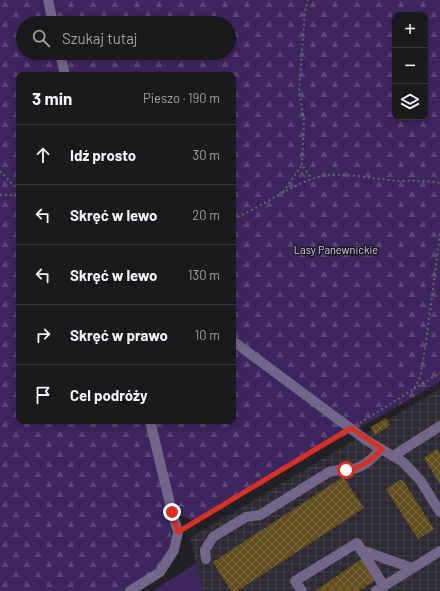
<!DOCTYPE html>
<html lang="pl">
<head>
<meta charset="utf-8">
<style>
	:root { --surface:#1a191c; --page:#272629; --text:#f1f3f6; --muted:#9fa0a3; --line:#38383b }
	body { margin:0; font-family:Barlow,sans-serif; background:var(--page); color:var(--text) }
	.controls { position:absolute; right:12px; top:12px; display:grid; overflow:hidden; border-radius:8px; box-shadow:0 2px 6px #0003 }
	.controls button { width:36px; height:36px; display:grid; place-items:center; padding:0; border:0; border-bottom:1px solid var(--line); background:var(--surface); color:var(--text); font:20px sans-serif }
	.stop { position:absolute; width:12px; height:12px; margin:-9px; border:3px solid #d93025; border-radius:50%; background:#fff }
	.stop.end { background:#d93025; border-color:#fff; box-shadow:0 1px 4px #0008 }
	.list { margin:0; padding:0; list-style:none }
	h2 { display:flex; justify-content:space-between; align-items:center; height:52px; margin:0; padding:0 16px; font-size:17px }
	h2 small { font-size:13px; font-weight:400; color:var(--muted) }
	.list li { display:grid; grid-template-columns:26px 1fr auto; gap:12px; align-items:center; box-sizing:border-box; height:60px; padding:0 16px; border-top:1px solid var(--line) }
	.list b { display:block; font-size:15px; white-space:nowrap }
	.list em { font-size:13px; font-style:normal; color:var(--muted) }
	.icon { flex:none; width:22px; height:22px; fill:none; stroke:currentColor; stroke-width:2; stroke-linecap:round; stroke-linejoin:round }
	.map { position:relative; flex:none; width:440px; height:591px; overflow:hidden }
	.search { position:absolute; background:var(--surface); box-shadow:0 2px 6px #0003; left:16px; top:16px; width:220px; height:44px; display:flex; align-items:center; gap:10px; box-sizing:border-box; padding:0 14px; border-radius:22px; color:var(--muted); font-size:15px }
	.panel { position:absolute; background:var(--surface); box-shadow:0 2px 6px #0003; left:16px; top:72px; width:220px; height:352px; border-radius:8px }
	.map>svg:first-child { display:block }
	.industrial { fill:url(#industrial-grid) }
	.grass { fill:#3d255e }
	.forest { fill:url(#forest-firs); fill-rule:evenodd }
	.building { fill:url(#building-cross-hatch) }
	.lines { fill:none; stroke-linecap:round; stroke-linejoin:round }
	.path { stroke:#67656a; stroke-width:2; stroke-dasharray:2 3; stroke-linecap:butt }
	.minor { stroke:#726688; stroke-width:10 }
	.route { stroke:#d93025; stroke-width:5 }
	.labels { text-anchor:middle; stroke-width:3; stroke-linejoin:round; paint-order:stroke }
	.park-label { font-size:11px; fill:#d7c9f3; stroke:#19181c }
</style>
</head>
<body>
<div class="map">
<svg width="440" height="591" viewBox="0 0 440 591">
	<defs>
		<pattern id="industrial-grid" width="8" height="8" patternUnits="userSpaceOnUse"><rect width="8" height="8" fill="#2d2a34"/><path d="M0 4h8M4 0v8" fill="none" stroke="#423f48"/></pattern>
		<pattern id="forest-firs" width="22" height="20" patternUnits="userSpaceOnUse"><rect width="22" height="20" fill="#3d255e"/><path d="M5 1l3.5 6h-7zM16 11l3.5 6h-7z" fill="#5a4576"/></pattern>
		<pattern id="building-cross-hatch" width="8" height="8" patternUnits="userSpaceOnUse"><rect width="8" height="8" fill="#624e1c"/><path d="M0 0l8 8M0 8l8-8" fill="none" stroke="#79683e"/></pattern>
	</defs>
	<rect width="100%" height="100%" fill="#232126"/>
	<path class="industrial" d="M440,389v202h-237l-13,-53z"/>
	<path class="grass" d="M197,563l6,28h-51z"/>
	<path class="forest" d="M0,0h440v382l-245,139 -23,-9 -1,29 -5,15 -9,12 -32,23h-125zM395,15h30v102h-30zM23,23h206v30h-206zM19,75h214v346h-214z"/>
	<path class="building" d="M386,418l4,7 -15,10 -4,-8z
		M437,449l3,4v31l-16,-26z
		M343,477l21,31 -127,83h-6l-18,-29z
		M402,479l32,50 -16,10 -32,-50z
		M362,559l13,21 -16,11h-44z"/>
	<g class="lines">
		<path class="path" d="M302,165l2,-45 -5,-29 6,-80 3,-11
			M0,171l19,20
			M283,192l19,-27 10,14
			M0,195h19
			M233,219c29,-12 55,-33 85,-42 21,-6 57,2 79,4 15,0 29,-1 43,2
			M414,389l26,-16
			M360,423l54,-34 6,-12 6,-34 14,-110
			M186,527l156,-93"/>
		<path class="minor" d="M48,0l5,23
			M60,53l5,22
			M233,341l133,99 37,22 17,18 20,32
			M393,456l47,-30
			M361,550l51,18
			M206,559l-1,-9 8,-13 33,-20 14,-2 69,-43c6,-3 12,-2 18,-2 15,-1 25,-11 34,-21
			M130,591l30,-19 14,-22 4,-18 -6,-20 -22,-91
			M302,591l-7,-10 62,-38 27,43
			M376,591l64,-40"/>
	</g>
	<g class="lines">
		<path class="route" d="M172,512l6,20 173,-104 31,21c-11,11 -21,20 -36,21"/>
	</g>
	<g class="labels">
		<g class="park-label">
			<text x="336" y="254">Lasy Panewnickie</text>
		</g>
	</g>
</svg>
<div class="controls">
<button>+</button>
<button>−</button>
<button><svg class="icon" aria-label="layers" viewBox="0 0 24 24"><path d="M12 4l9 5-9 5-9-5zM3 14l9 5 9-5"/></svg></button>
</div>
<div class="stop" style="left:346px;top:470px"></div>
<div class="stop end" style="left:172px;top:512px"></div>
<div class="search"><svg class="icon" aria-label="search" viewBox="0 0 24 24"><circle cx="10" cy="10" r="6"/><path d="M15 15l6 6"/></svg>Szukaj tutaj</div>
<section class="panel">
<h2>3 min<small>Pieszo · 190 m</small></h2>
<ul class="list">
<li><svg class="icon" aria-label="ahead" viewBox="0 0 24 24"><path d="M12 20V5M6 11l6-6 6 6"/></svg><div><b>Idź prosto</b></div><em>30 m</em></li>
<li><svg class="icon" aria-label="left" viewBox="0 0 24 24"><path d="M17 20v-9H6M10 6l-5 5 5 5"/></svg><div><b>Skręć w lewo</b></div><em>20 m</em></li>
<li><svg class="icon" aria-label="left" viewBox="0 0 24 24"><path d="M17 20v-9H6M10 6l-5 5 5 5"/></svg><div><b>Skręć w lewo</b></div><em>130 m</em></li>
<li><svg class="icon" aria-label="right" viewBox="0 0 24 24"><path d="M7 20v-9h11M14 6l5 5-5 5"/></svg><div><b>Skręć w prawo</b></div><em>10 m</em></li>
<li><svg class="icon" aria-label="arrive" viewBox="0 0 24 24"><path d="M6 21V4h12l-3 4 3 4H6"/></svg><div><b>Cel podróży</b></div></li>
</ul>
</section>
</div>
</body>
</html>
